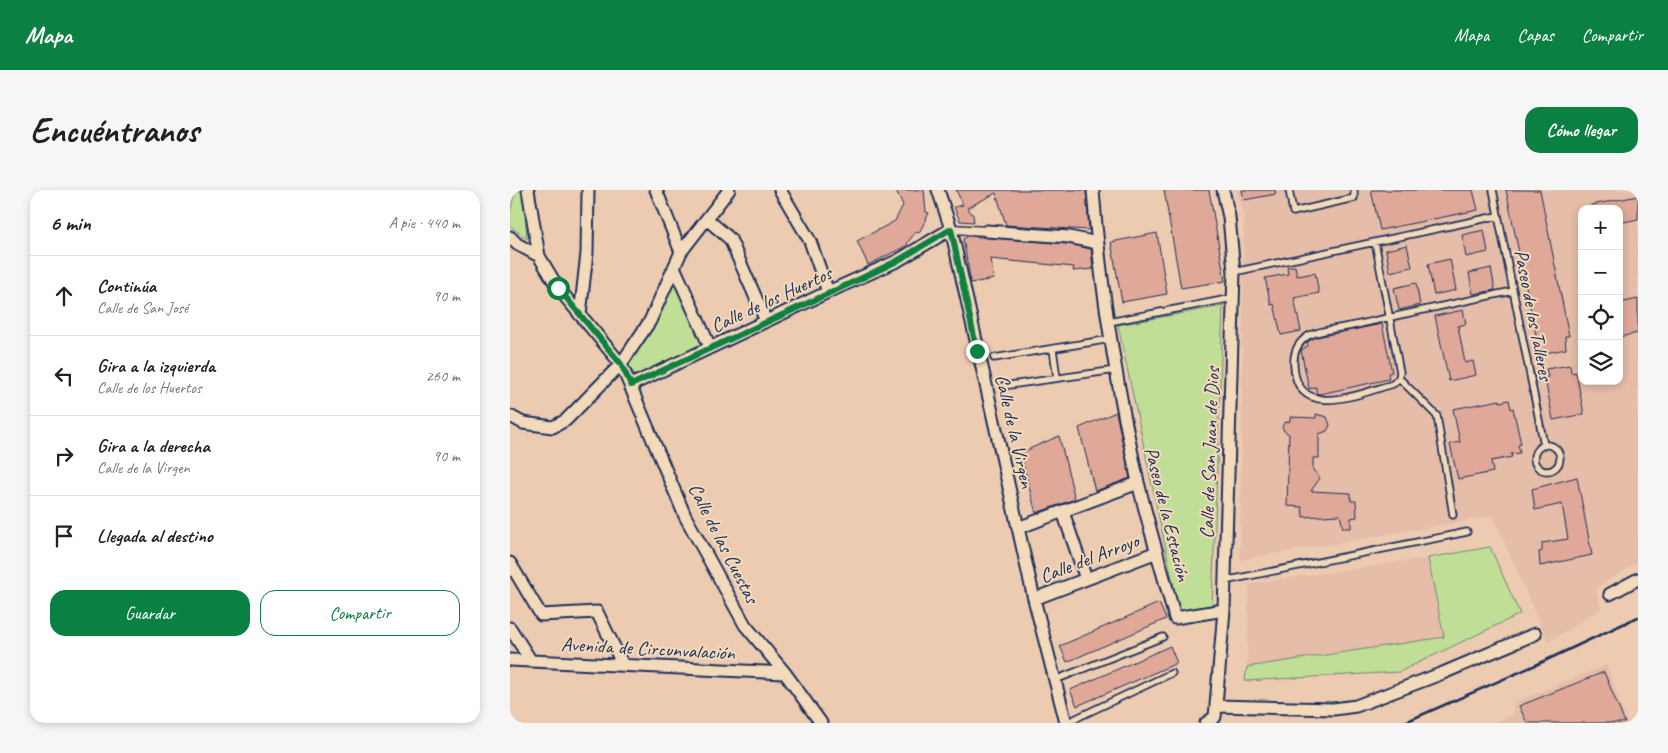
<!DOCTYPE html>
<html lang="es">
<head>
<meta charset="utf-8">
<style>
	:root { --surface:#fff; --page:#f6f6f6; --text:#202124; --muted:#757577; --line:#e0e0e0; --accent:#0b8043 }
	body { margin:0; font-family:Caveat,sans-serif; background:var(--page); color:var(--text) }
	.controls { position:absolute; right:15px; top:15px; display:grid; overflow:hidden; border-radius:10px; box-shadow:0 2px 8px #0003 }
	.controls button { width:45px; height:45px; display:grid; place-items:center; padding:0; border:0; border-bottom:1px solid var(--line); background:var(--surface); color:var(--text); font:25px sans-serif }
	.stop { position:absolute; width:15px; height:15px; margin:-11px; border:4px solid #0b8043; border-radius:50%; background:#fff }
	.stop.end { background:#0b8043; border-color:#fff; box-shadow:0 1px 5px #0008 }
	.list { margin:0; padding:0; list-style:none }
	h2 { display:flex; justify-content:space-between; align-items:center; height:65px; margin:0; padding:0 20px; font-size:21px }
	h2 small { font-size:16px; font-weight:400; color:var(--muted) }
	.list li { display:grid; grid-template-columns:32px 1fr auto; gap:15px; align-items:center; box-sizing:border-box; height:80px; padding:0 20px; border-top:1px solid var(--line) }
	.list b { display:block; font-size:19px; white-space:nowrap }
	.list p { margin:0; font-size:16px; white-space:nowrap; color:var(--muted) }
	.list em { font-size:16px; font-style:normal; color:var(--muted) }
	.actions { display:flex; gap:10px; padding:15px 20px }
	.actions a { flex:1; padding:11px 0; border:1px solid var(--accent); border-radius:15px; text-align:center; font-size:18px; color:var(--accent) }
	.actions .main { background:var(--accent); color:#fff }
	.icon { flex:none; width:28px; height:28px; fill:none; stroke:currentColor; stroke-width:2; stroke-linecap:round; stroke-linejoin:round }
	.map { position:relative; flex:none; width:1128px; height:533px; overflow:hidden; border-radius:15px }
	header { display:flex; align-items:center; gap:30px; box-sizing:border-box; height:70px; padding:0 25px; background:var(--accent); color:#fff }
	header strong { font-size:24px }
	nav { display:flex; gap:28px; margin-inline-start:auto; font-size:18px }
	.intro { display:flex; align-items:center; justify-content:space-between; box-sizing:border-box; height:120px; padding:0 30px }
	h1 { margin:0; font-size:35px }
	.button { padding:12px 22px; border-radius:15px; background:var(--accent); color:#fff; font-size:18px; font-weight:700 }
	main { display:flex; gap:30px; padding:0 30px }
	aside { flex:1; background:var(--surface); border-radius:15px; box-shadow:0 2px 8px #0003 }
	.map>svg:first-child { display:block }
	.built { fill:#e5bda8; fill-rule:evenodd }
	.green { fill:#c0de96; stroke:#6e867a }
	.building { fill:#e0a898; stroke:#1b2f5e }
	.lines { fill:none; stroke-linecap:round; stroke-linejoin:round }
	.service-casing { stroke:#1b2f5e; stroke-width:9 }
	.pedestrian-casing { stroke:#1b2f5e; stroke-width:11 }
	.minor-casing { stroke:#1b2f5e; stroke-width:15 }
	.service { stroke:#f2daba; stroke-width:5.5 }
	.pedestrian { stroke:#f2daba; stroke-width:8 }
	.minor { stroke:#f2daba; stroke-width:11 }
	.rail { stroke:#1b2f5e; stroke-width:2.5 }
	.route { stroke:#0b8043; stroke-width:6 }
	.labels { text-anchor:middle; stroke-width:4; stroke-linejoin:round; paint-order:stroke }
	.street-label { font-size:20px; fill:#1b2f5e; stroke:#f2daba }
</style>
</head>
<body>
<header>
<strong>Mapa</strong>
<nav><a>Mapa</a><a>Capas</a><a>Compartir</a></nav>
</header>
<div class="intro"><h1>Encuéntranos</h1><a class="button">Cómo llegar</a></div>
<main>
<aside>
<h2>6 min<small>A pie · 440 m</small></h2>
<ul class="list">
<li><svg class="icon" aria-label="ahead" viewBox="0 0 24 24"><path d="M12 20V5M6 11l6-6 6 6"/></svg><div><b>Continúa</b><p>Calle de San José</p></div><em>90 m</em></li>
<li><svg class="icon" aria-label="left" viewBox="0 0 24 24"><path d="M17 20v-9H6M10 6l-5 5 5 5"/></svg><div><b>Gira a la izquierda</b><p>Calle de los Huertos</p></div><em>260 m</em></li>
<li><svg class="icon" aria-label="right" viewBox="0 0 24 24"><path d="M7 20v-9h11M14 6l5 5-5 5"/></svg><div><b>Gira a la derecha</b><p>Calle de la Virgen</p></div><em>90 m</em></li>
<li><svg class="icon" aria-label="arrive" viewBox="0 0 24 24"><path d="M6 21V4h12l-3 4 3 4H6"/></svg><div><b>Llegada al destino</b></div></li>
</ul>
<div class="actions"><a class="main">Guardar</a><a>Compartir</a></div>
</aside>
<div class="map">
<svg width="1128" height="533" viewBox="0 0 1128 533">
	<rect width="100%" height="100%" fill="#edcbb0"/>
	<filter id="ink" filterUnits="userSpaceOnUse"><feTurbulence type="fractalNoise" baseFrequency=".02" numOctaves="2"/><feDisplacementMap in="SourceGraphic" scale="10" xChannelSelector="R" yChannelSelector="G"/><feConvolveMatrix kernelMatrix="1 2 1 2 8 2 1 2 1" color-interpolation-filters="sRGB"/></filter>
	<g filter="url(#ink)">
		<path class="built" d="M726,0h402v372l-42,26 5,21 -53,33 -55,-126 -253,44 4,-344zM1072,19h37v172h-37z
			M918,368l16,79 -197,30 2,-83z
			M1097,475l20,58h-133l20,-9 -1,-11z"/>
		<path class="green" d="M5,0h8l4,49 -17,-13v-13z
			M166,91l27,62 -66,34 -11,-14z
			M713,116l-11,299 -33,6 -61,-286z
			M980,357l30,67 -121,58 -154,9 2,-14 197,-30 -16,-79z"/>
		<path class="building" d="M386,0h28l2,22 3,1 -10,20 -3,-1 -9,11 1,2 -40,20 -11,-24 38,-20 8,-16z
			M446,0h130l3,40 -83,-5 -10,-32 -29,15 6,7 1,7 -14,-1 -6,-14 9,-2z
			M654,0h45l16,91 -44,7z
			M732,0h33l1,4 -32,6z
			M861,0h102l5,20 -98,20z
			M996,0h34l29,146h-4l1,13 -26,5z
			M1128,6v23l-19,4v-14h-28v-4z
			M974,40l4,22 -22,5 -4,-22z
			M647,43l10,61 -45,8 -11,-60z
			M458,46l100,8 23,5 2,20 -20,2 1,-4 -84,-8 4,20 -23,4 -8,-44z
			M897,55l5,22 -22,5 -4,-22z
			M940,69l6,31 -22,5 -6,-31z
			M785,76l2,10 18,-3 4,20 -25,5 7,33 -20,4 -7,-31 -3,1 -6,-27 23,-4 -1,-7z
			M981,78l4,22 -22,4 -4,-21z
			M906,93l4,22 -21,5 -5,-22z
			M1128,109v34l-19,4v-34z
			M953,120l3,14 -8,2 7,37 8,-2 3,14 -27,6 -14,-65z
			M872,134l10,48 -4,1 1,6 -69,15 -4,-1v-6l-7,2 -8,-39 7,-4 -1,-4 10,-5z
			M1060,175l1,8 5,-1 8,42 -31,6 -8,-42 3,-1 -2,-8z
			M990,210v2l9,-2 2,9 2,-1 8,36 -3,1 2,8 -9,1 1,3 -21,4 2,11 -35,7 -8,-35 10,-2 -7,-33z
			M606,222l14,66 -35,13 -16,-63z
			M806,224l11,3 3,8 -3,6 -8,3v24h-6v12l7,8 -9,13 40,2v8h5l1,16 -6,1v10h-8l-3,-13 -37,2 -1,-10 -15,-1 2,-72 -5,-3 -2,-4 2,-4 6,-2v-4l26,1z
			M549,246l16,63 -39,14 -16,-60z
			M1067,287l15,78 -52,11 -1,-14 3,-1v-8l26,-4 -6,-35 -27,6 -3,-21z
			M649,413l7,16 -99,43 -7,-16z
			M660,456l7,17 -100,43 -7,-16z
			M1094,482l21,51h-98l-8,-17z"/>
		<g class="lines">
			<g class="service-casing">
				<path id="service" d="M779,0l4,22 61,-14v-8
					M983,0l51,255
					M865,52l25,130 -1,6 -6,6c-32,9 -96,38 -99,-18 -1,-12 3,-23 14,-30 10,-6 35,-8 48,-11 52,-12 105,-23 157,-34
					M724,82l263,-56
					M599,132l124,-24
					M543,159l4,29
					M484,168l117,-19
					M889,188l38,38 16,99
					M493,196l113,-16
					M1024 268a13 13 0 1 1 26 0a13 13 0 1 1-26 0Z
					M714,391l243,-49
					M545,490l108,-43
					M556,533l106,-50"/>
			</g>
			<g class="pedestrian-casing">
				<path id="pedestrian" d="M441,39l36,2"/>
			</g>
			<g class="minor-casing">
				<path id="minor" d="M18,0l11,66 19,32 63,76 64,152 60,109 40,48 36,50
					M146,0l25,62
					M270,0l30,51 18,51
					M428,0l13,39 83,370 32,124
					M583,0c7,98 24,196 45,292 11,46 25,91 37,136l49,-8
					M198,30l22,19 36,82
					M477,41l82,6 28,6
					M0,47l7,7 22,12
					M165,79l35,78
					M70,125l7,-62 1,-63
					M121,195l197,-93 69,-31 54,-32
					M0,226l13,7 30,4 13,-7 55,-56 29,-43 31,-69 48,-62
					M553,322l23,67
					M508,338l120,-45
					M0,373l31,52 56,-3 26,53
					M1100,404l28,-15
					M524,409l123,-47
					M0,438l21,33
					M0,470l275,13
					M706,516l118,3 22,-3 87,-33 92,-39
					M696,533l9,-6 9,-107 10,-338 -5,-55 -6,-27"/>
			</g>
			<use href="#service" class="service"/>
			<use href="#pedestrian" class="pedestrian"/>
			<use href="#minor" class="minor"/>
			<path class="rail" d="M893,533l135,-59 100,-47"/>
		</g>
	</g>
	<g class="lines" filter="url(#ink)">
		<path class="route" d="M48,98l63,76 10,21 231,-107 35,-17 54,-32 26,122"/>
	</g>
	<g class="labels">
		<g class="street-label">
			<text transform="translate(261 109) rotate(-25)" y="7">Calle de los Huertos</text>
			<text transform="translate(1024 125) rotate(79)" y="7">Paseo de los Talleres</text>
			<text transform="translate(505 241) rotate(77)" y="7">Calle de la Virgen</text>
			<text transform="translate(699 263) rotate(-88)" y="7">Calle de San Juan de Dios</text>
			<text transform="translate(658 324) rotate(76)" y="7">Paseo de la Estación</text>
			<text transform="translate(214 353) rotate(63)" y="7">Calle de las Cuestas</text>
			<text transform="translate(579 368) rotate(-21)" y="7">Calle del Arroyo</text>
			<text transform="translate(138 458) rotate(3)" y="7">Avenida de Circunvalación</text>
		</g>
	</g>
</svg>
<div class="controls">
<button>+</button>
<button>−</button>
<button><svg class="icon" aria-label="locate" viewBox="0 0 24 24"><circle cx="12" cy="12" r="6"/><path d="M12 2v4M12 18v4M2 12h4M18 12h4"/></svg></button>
<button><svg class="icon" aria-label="layers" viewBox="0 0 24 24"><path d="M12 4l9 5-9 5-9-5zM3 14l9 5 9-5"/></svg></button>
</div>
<div class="stop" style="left:48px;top:98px"></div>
<div class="stop end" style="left:467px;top:161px"></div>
</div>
</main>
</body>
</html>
